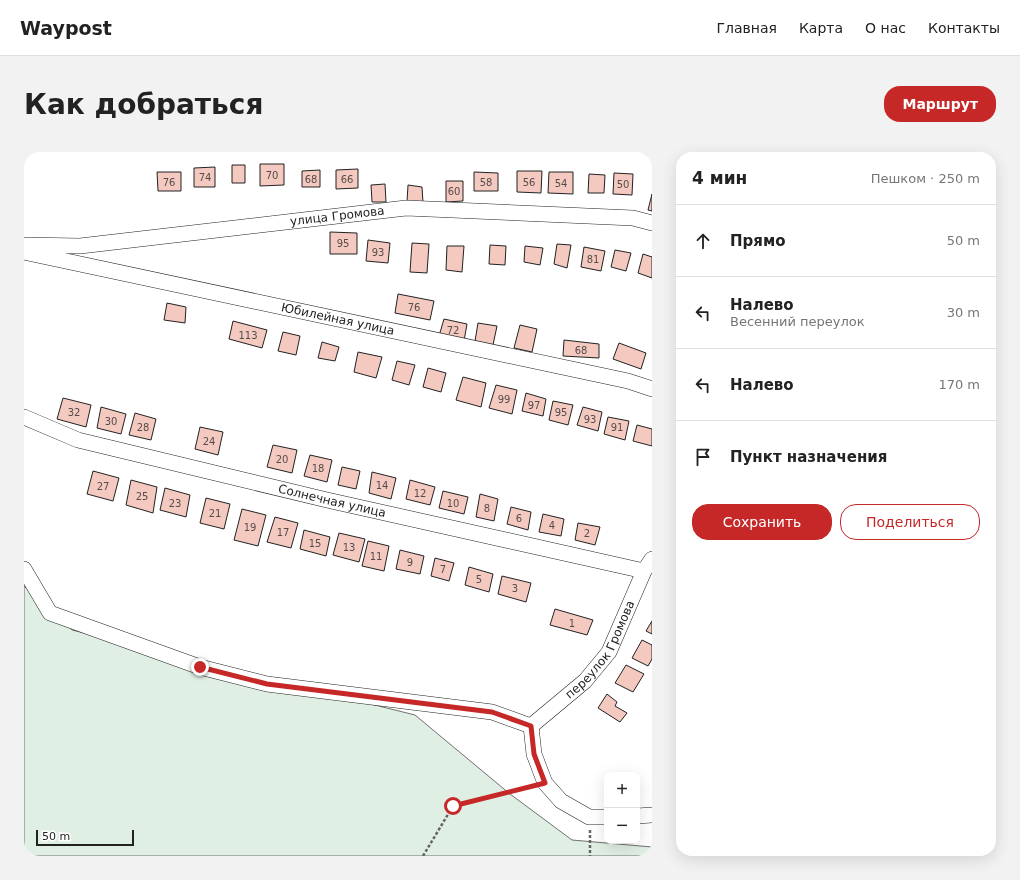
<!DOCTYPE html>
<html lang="ru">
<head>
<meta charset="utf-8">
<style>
	:root { --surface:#fff; --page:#f2f2f2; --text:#222; --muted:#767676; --line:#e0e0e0; --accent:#c62828 }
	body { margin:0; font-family:"DejaVu Sans",sans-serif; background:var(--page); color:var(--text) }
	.controls { position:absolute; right:12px; bottom:12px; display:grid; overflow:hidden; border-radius:8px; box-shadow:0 4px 16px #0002 }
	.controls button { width:36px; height:36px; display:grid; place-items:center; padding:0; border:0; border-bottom:1px solid var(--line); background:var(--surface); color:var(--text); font:20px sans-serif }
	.scale { position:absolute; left:12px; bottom:10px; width:98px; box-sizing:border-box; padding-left:4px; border:2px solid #222; border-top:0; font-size:11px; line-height:14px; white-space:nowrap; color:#222; -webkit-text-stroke:3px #fff; paint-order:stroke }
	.stop { position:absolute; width:12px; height:12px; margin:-9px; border:3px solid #c62828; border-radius:50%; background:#fff }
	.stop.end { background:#c62828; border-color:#fff; box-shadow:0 1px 4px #0008 }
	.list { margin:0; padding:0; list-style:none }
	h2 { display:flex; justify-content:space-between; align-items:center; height:52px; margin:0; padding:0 16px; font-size:17px }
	h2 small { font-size:13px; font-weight:400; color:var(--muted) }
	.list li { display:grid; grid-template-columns:26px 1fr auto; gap:12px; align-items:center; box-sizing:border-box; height:72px; padding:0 16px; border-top:1px solid var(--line) }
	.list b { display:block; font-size:15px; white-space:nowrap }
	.list p { margin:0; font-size:13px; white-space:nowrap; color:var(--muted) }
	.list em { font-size:13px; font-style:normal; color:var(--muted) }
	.actions { display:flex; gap:8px; padding:12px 16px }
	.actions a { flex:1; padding:9px 0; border:1px solid var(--accent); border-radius:16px; text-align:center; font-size:14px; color:var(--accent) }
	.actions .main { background:var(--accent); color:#fff }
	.icon { flex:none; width:22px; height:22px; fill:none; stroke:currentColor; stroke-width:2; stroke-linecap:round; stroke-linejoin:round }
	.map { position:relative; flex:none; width:628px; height:704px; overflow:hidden; border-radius:16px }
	header { display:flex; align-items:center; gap:24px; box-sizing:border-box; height:56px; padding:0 20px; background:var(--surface); border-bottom:1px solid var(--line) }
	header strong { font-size:19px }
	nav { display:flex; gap:22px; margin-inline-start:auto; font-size:14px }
	.intro { display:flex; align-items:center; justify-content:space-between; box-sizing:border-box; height:96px; padding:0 24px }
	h1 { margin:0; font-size:28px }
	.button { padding:10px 18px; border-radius:16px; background:var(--accent); color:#fff; font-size:14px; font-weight:700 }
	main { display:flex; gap:24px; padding:0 24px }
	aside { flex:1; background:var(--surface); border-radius:16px; box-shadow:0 4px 16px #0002 }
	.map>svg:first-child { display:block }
	.green { fill:#e0efe3; stroke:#6f6f6f }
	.building { fill:#f3c9c0; stroke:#222 }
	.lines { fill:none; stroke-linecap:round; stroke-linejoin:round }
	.minor-casing { stroke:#222; stroke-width:16 }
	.path { stroke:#646464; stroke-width:2.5; stroke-dasharray:3 2; stroke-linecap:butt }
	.minor { stroke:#fff; stroke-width:15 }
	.route { stroke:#c62828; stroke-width:5 }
	.labels { text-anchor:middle; stroke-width:3; stroke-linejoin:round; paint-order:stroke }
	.number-label { font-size:10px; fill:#564c4a }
	.street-label { font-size:12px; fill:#222; stroke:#fff }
</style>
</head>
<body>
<header>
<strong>Waypost</strong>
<nav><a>Главная</a><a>Карта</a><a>О нас</a><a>Контакты</a></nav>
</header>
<div class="intro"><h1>Как добраться</h1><a class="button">Маршрут</a></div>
<main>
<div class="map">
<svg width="628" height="704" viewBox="0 0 628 704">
	<rect width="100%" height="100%" fill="#fff"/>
	<path class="green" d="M0,434l48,44 343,85 95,79 62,46 80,7v9h-628z"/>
	<path class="building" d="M236,12h24v21l-24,1z
		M208,13h13v18h-13z
		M191,15v20h-21v-19z
		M334,17v19l-22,1v-19z
		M296,18v17h-18v-16z
		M493,19h25l-1,22 -24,-1z
		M133,20h24v19h-23z
		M450,20l24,1v18h-24z
		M525,20h24v22l-25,-1z
		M590,21l19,1 -1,21 -19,-1z
		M565,22l16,1 -1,18h-16z
		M422,29h17v20l-17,1z
		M361,32l1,18h-14l-1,-17z
		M384,33l14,2 1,16 -16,-1z
		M628,42v17l-4,-1z
		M306,80l27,1v21h-27z
		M344,88l22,3 -2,20 -22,-2z
		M388,91l17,1 -2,29 -17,-1z
		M533,92l14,1 -4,23 -13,-4z
		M466,93l16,1 -1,19 -16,-1z
		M423,94h17l-2,26 -16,-2z
		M501,94l18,2 -3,17 -16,-3z
		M560,95l21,4 -4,20 -20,-4z
		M591,98l16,3 -5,18 -15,-4z
		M619,102l9,3v21l-14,-5z
		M374,142l36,7 -4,19 -35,-7z
		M143,151l19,4 -1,16 -21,-3z
		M420,167l23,5 -3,17 -25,-5z
		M209,169l34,9 -5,18 -33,-9z
		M454,171l19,3 -4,19 -18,-4z
		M496,173l17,4 -5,23 -18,-4z
		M259,180l17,4 -4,19 -18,-4z
		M540,188l35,4v14l-36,-2z
		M298,190l17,5 -4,14 -17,-3z
		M595,191l27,10 -5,16 -28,-10z
		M334,200l24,5 -6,21 -22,-6z
		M373,209l18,4 -6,20 -17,-5z
		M404,216l18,5 -5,19 -18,-5z
		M439,225l23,6 -5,24 -25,-7z
		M472,233l21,5 -5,24 -23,-6z
		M502,241l20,6 -3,17 -21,-5z
		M39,246l28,7 -5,22 -29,-8z
		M529,249l20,4 -5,20 -19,-5z
		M77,255l25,7 -5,20 -24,-6z
		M559,255l19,5 -4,19 -21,-6z
		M111,261l21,6 -5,21 -22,-5z
		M584,265l21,4 -4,19 -21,-6z
		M613,273l15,4v17l-19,-5z
		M176,275l23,5 -5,23 -23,-6z
		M249,293l24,5 -5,23 -25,-6z
		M286,303l22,5 -5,22 -23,-6z
		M318,315l18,4 -4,18 -18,-4z
		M69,319l26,7 -6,23 -26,-7z
		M348,320l24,6 -5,21 -22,-6z
		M107,328l26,7 -4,26 -27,-8z
		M386,328l25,7 -5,18 -24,-6z
		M141,336l25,7 -4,22 -26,-7z
		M419,339l25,6 -4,17 -25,-6z
		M456,342l18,5 -4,22 -18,-4z
		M182,346l24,6 -6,25 -24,-6z
		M487,355l20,5 -3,18 -21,-6z
		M218,357l24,6 -8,31 -24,-6z
		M519,362l21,5 -3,17 -22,-4z
		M251,365l23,6 -7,25 -24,-6z
		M554,371l22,4 -5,18 -20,-5z
		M280,378l26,7 -4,19 -26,-7z
		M315,381l26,6 -6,23 -26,-7z
		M344,389l21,5 -5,25 -22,-5z
		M376,398l24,6 -4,18 -24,-5z
		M411,406l19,5 -5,18 -18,-5z
		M445,415l24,7 -4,18 -24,-7z
		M478,424l29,7 -5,19 -28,-8z
		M531,457l38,11 -6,15 -37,-10z
		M628,469v13l-6,-3z
		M618,488l10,5v14l-4,7 -16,-8z
		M602,513l18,9 -11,18 -18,-9z
		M583,542l10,8 -2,4 12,7 -7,9 -22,-14z"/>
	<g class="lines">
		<g class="minor-casing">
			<g id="minor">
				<path id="s1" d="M0,93l56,1 326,-38 227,10 19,5"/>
				<path id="s2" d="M0,100l604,129 24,8"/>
				<path id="s3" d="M0,265l54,23 249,60 317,71"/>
				<path d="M0,417l26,44 150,54 67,17 225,28 39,14"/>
				<path id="s4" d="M507,574l54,-45 24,-29 35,-81 8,-12"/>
				<path d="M507,574l3,28 11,29 16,18 28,16h18"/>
				<path d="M613,664l15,-1"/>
			</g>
		</g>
		<path class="path" d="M566,678v26
			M399,704l30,-50 79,-20"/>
		<use href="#minor" class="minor"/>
	</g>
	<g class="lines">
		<path class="route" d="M176,515l67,17 225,28 39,14 3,28 11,29 -92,23"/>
	</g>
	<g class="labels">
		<g class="number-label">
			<text x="248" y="27">70</text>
			<text x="181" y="29">74</text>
			<text x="287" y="31">68</text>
			<text x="323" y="31">66</text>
			<text x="145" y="34">76</text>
			<text x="462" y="34">58</text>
			<text x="505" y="34">56</text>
			<text x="537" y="35">54</text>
			<text x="599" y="36">50</text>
			<text x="430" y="43">60</text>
			<text x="319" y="95">95</text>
			<text x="354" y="104">93</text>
			<text x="569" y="111">81</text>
			<text x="390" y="159">76</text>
			<text x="429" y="182">72</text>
			<text x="224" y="187">113</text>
			<text x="557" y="202">68</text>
			<text x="480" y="251">99</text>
			<text x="510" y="257">97</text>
			<text x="50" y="264">32</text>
			<text x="537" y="264">95</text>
			<text x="566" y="271">93</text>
			<text x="87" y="273">30</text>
			<text x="119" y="279">28</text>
			<text x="593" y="279">91</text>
			<text x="185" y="293">24</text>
			<text x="258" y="311">20</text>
			<text x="294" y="320">18</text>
			<text x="358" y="337">14</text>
			<text x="79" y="338">27</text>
			<text x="396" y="345">12</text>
			<text x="118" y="348">25</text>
			<text x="151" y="355">23</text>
			<text x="429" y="355">10</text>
			<text x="463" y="360">8</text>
			<text x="191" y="365">21</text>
			<text x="495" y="370">6</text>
			<text x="528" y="377">4</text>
			<text x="226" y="379">19</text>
			<text x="259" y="384">17</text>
			<text x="563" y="385">2</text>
			<text x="291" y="395">15</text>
			<text x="325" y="399">13</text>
			<text x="352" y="408">11</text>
			<text x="386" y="414">9</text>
			<text x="419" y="421">7</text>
			<text x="455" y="431">5</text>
			<text x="491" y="440">3</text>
			<text x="548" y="475">1</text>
		</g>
		<g class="street-label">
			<text dy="4" stroke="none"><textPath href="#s1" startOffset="315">улица Громова</textPath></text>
			<text dy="4" stroke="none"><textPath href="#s2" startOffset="321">Юбилейная улица</textPath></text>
			<text dy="4" stroke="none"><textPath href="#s3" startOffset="320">Солнечная улица</textPath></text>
			<text dy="4" stroke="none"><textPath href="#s4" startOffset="105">переулок Громова</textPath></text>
		</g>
	</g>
</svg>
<div class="controls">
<button>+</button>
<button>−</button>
</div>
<div class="scale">50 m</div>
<div class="stop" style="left:429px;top:654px"></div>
<div class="stop end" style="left:176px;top:515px"></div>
</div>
<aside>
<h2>4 мин<small>Пешком · 250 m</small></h2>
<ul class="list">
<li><svg class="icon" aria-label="ahead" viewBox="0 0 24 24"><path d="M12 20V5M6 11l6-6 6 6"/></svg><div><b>Прямо</b></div><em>50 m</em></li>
<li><svg class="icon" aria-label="left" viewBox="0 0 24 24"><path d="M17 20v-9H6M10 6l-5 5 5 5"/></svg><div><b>Налево</b><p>Весенний переулок</p></div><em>30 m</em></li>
<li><svg class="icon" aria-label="left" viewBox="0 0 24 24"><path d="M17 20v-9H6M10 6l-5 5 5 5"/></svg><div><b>Налево</b></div><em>170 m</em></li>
<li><svg class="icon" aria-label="arrive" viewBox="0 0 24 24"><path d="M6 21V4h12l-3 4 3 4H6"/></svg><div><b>Пункт назначения</b></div></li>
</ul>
<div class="actions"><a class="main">Сохранить</a><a>Поделиться</a></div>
</aside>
</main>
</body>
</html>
